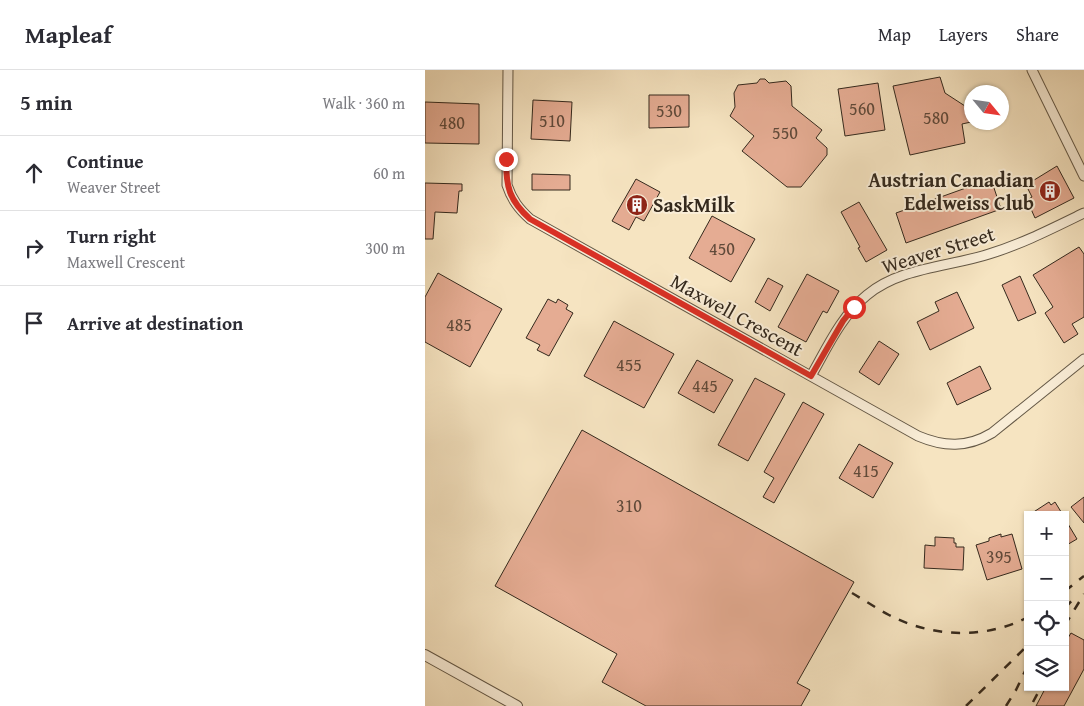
<!DOCTYPE html>
<html lang="en">
<head>
<meta charset="utf-8">
<style>
	:root { --surface:#fff; --page:#f2f2f3; --text:#2b2b33; --muted:#7c7c81; --line:#e1e1e2 }
	body { margin:0; font-family:"Gentium Book Plus",serif; background:var(--page); color:var(--text) }
	.controls { position:absolute; right:15px; bottom:15px; display:grid; overflow:hidden; border-radius:0px; box-shadow:0 1px 4px #0004 }
	.controls button { width:45px; height:45px; display:grid; place-items:center; padding:0; border:0; border-bottom:1px solid var(--line); background:var(--surface); color:var(--text); font:25px sans-serif }
	.compass { position:absolute; left:539px; top:15px; width:45px; height:45px; border-radius:50%; background:var(--surface); box-shadow:0 1px 4px #0004; rotate:119deg }
	.stop { position:absolute; width:15px; height:15px; margin:-11px; border:4px solid #d93025; border-radius:50%; background:#fff }
	.stop.end { background:#d93025; border-color:#fff; box-shadow:0 1px 5px #0008 }
	.list { margin:0; padding:0; list-style:none }
	h2 { display:flex; justify-content:space-between; align-items:center; height:65px; margin:0; padding:0 20px; font-size:21px }
	h2 small { font-size:16px; font-weight:400; color:var(--muted) }
	.list li { display:grid; grid-template-columns:32px 1fr auto; gap:15px; align-items:center; box-sizing:border-box; height:75px; padding:0 20px; border-top:1px solid var(--line) }
	.list b { display:block; font-size:19px; white-space:nowrap }
	.list p { margin:0; font-size:16px; white-space:nowrap; color:var(--muted) }
	.list em { font-size:16px; font-style:normal; color:var(--muted) }
	.icon { flex:none; width:28px; height:28px; fill:none; stroke:currentColor; stroke-width:2; stroke-linecap:round; stroke-linejoin:round }
	.map { position:relative; flex:none; width:659px; height:636px; overflow:hidden }
	header { display:flex; align-items:center; gap:30px; box-sizing:border-box; height:70px; padding:0 25px; background:var(--surface); border-bottom:1px solid var(--line) }
	header strong { font-size:24px }
	nav { display:flex; gap:28px; margin-inline-start:auto; font-size:18px }
	main { display:flex }
	aside { flex:1; background:var(--surface) }
	.map>svg:first-child { display:block }
	.building { fill:#e5ac93; stroke:#34291d }
	.lines { fill:none; stroke-linecap:round; stroke-linejoin:round }
	.minor-casing { stroke:#645846; stroke-width:11 }
	.tertiary-casing { stroke:#645846; stroke-width:12 }
	.minor { stroke:#f9edd7; stroke-width:9 }
	.tertiary { stroke:#f9edd7; stroke-width:10 }
	.rail { stroke:#34291d; stroke-width:2.5; stroke-dasharray:9 9; stroke-linecap:butt }
	.route { stroke:#d93025; stroke-width:6 }
	.labels { text-anchor:middle; stroke-width:4; stroke-linejoin:round; paint-order:stroke }
	.number-label { font-size:18px; fill:#604a3a }
	.poi-label { font-size:20px; font-weight:bold; fill:#34291d; stroke:#f9edd7; text-anchor:end }
	.street-label { font-size:20px; fill:#34291d; stroke:#f9edd7 }
</style>
</head>
<body>
<header>
<strong>Mapleaf</strong>
<nav><a>Map</a><a>Layers</a><a>Share</a></nav>
</header>
<main>
<aside>
<h2>5 min<small>Walk · 360 m</small></h2>
<ul class="list">
<li><svg class="icon" aria-label="ahead" viewBox="0 0 24 24"><path d="M12 20V5M6 11l6-6 6 6"/></svg><div><b>Continue</b><p>Weaver Street</p></div><em>60 m</em></li>
<li><svg class="icon" aria-label="right" viewBox="0 0 24 24"><path d="M7 20v-9h11M14 6l5 5-5 5"/></svg><div><b>Turn right</b><p>Maxwell Crescent</p></div><em>300 m</em></li>
<li><svg class="icon" aria-label="arrive" viewBox="0 0 24 24"><path d="M6 21V4h12l-3 4 3 4H6"/></svg><div><b>Arrive at destination</b></div></li>
</ul>
</aside>
<div class="map">
<svg width="659" height="636" viewBox="0 0 659 636">
	<rect width="100%" height="100%" fill="#f6e4c1"/>
	<filter id="stains"><feTurbulence type="fractalNoise" baseFrequency=".004" numOctaves="4"/><feColorMatrix values="0 0 0 0 .2 0 0 0 0 .09 0 0 0 0 .02 0 0 0 .5 -.17"/></filter>
	<radialGradient id="worn" r=".72"><stop offset=".6" stop-color="#630" stop-opacity="0"/><stop offset="1" stop-color="#630" stop-opacity=".3"/></radialGradient>
	<path class="building" d="M515,7l5,16 20,13 4,-2 2,18 -9,2 3,19 -55,12 -17,-69z
		M335,9h5l4,4 17,-2 5,5 1,20 30,24 -6,8 11,10v7l-26,32h-14l-45,-36 12,-15 -24,-20 5,-9 -1,-14 4,-8 19,-2z
		M453,13l7,47 -40,6 -7,-47z
		M224,25h40v32l-40,1z
		M108,30l39,2 -2,39 -39,-2z
		M0,32l54,2v40l-54,-1z
		M632,96l17,32 -39,20 -8,-18 5,-3 -6,-12z
		M107,104l38,1v15h-38z
		M211,109l24,13 -16,29 -8,-4 -7,13 -17,-9z
		M566,109l10,30 -95,34 -10,-30z
		M0,113l37,1v7h-3l-2,22 -22,-1 -2,27h-8z
		M434,132l28,48 -21,12 -8,-14 2,-1 -19,-35z
		M287,146l43,23 -24,43 -42,-24z
		M654,177l5,7v63l-12,7 6,10 -14,9 -19,-30 8,-6 -20,-32z
		M13,203l64,36 -32,58 -45,-25v-45z
		M382,204l32,17 -12,22 -4,-2 -17,31 -28,-15z
		M595,206l16,37 -18,8 -16,-36z
		M343,208l15,8 -13,25 -15,-9z
		M532,222l17,36 -44,22 -13,-28 22,-11 -4,-9z
		M123,229l8,4 2,-4 10,6 -2,4 7,4 -24,43 -12,-6 3,-5 -14,-7z
		M189,251l60,33 -30,54 -60,-32z
		M454,271l20,13 -20,31 -20,-13z
		M272,290l36,20 -19,33 -36,-20z
		M555,296l11,23 -34,16 -10,-22z
		M330,308l30,16 -37,67 -30,-16z
		M378,332l21,12 -50,89 -11,-6 11,-19 -10,-6z
		M157,360l272,152 -57,101 13,7 -9,16h-155l-44,-24 15,-28 -122,-68z
		M434,374l34,19 -20,35 -34,-20z
		M659,427v26l-13,-16z
		M624,432l2,3 4,-3 8,13h-34z
		M640,449l12,20 -12,7z
		M576,464v3l11,-3 10,35 -35,11 -11,-35 13,-4v-3z
		M510,467l19,1v5h2v4h8l-1,23 -39,-2 1,-23 10,1z
		M646,563l13,7v29l-20,37h-28l10,-19h19v-44z"/>
	<g class="lines">
		<g class="minor-casing">
			<path id="minor" d="M83,0l-1,115c5,15 12,24 23,34l388,217c26,11 49,12 74,-3l92,-74
				M607,0l52,106
				M386,306c16,-28 30,-60 56,-81 34,-28 82,-28 122,-41 33,-10 64,-26 95,-41"/>
		</g>
		<g class="tertiary-casing">
			<path id="tertiary" d="M0,585l92,51"/>
		</g>
		<use href="#minor" class="minor"/>
		<use href="#tertiary" class="tertiary"/>
		<path class="rail" d="M640,521l19,-15
			M427,523c12,7 24,15 37,22 42,22 96,25 139,2
			M640,538l12,-13
			M640,555l19,-31
			M608,632l8,-15
			M541,636l62,-61
			M581,636l10,-16 12,-25"/>
	</g>
	<g class="lines">
		<path class="route" d="M81,89c0,28 3,41 24,60l281,157 32,-55 11,-14"/>
	</g>
	<defs>
		<g id="building-disc" transform="scale(1.125)"><circle r="9.5" fill="#8f2418" stroke="#f9edd7"/><path d="M-4-6H4V6H1V3H-1V6H-4ZM-2.5-4.3h1.7v1.8h-1.7ZM.8-4.3h1.7v1.8H.8ZM-2.5-1h1.7V.8h-1.7ZM.8-1h1.7V.8H.8Z" fill="#fff"/></g>
	</defs>
	<g fill-rule="evenodd">
		<use href="#building-disc" x="625" y="121"/>
		<use href="#building-disc" x="212" y="135"/>
	</g>
	<g class="labels">
		<g class="number-label">
			<text x="437" y="45">560</text>
			<text x="244" y="47">530</text>
			<text x="511" y="54">580</text>
			<text x="127" y="57">510</text>
			<text x="27" y="59">480</text>
			<text x="360" y="69">550</text>
			<text x="297" y="185">450</text>
			<text x="34" y="261">485</text>
			<text x="204" y="301">455</text>
			<text x="280" y="322">445</text>
			<text x="441" y="407">415</text>
			<text x="204" y="442">310</text>
			<text x="574" y="493">395</text>
		</g>
		<g class="poi-label">
			<text x="609" y="117">Austrian Canadian<tspan x="609" dy="23">Edelweiss Club</tspan></text>
			<text x="228" y="142" text-anchor="start">SaskMilk</text>
		</g>
		<g class="street-label">
			<text transform="translate(513 180) rotate(-17)" y="7">Weaver Street</text>
			<text transform="translate(312 245) rotate(29)" y="7">Maxwell Crescent</text>
		</g>
	</g>
	<rect width="100%" height="100%" filter="url(#stains)"/>
	<rect width="100%" height="100%" fill="url(#worn)"/>
</svg>
<div class="controls">
<button>+</button>
<button>−</button>
<button><svg class="icon" aria-label="locate" viewBox="0 0 24 24"><circle cx="12" cy="12" r="6"/><path d="M12 2v4M12 18v4M2 12h4M18 12h4"/></svg></button>
<button><svg class="icon" aria-label="layers" viewBox="0 0 24 24"><path d="M12 4l9 5-9 5-9-5zM3 14l9 5 9-5"/></svg></button>
</div>
<svg class="compass" viewBox="-18 -18 36 36"><path d="M0-13l5 13h-10z" fill="#e53935"/><path d="M0 13l5-13h-10z" fill="#7c7c81"/></svg>
<div class="stop" style="left:429px;top:237px"></div>
<div class="stop end" style="left:81px;top:89px"></div>
</div>
</main>
</body>
</html>
